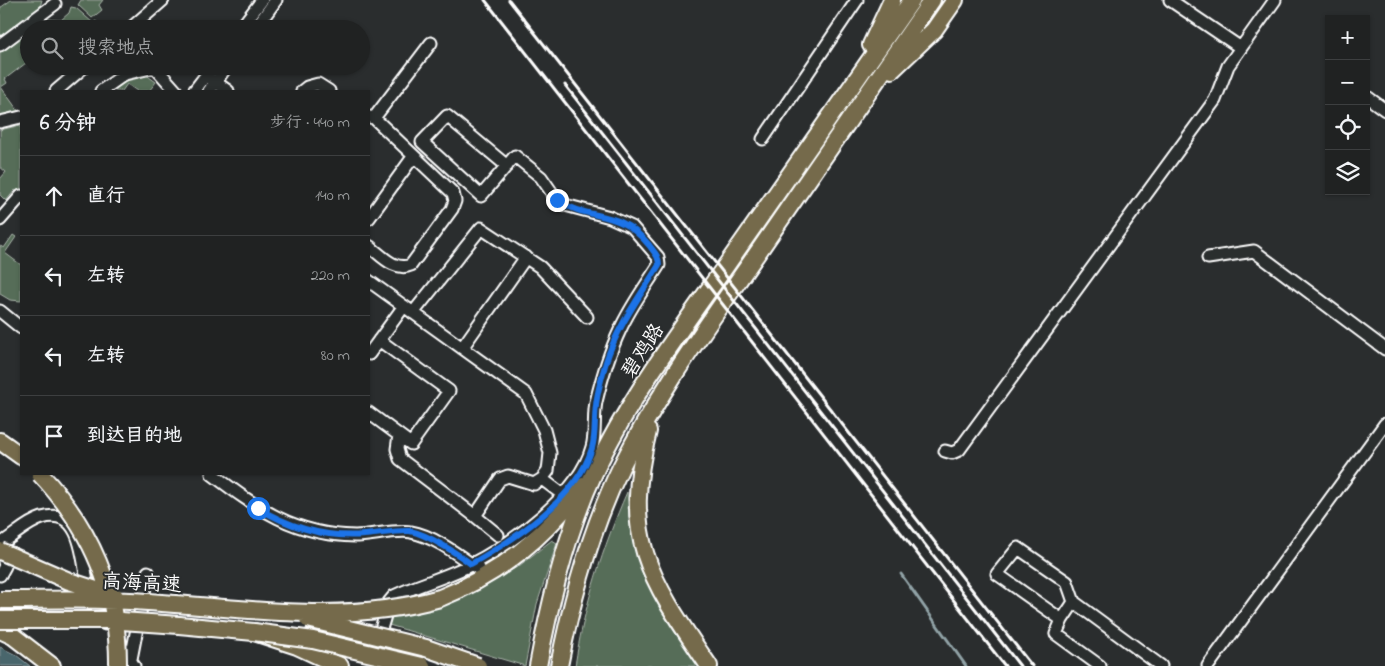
<!DOCTYPE html>
<html lang="zh">
<head>
<meta charset="utf-8">
<style>
	:root { --surface:#202222; --page:#2d2f2f; --text:#f1f3f6; --muted:#a2a4a5; --line:#3d3f40 }
	body { margin:0; font-family:"Indie Flower","LXGW WenKai TC",sans-serif; background:var(--page); color:var(--text) }
	.controls { position:absolute; right:15px; top:15px; display:grid; overflow:hidden; border-radius:0px; box-shadow:0 1px 4px #0004 }
	.controls button { width:45px; height:45px; display:grid; place-items:center; padding:0; border:0; border-bottom:1px solid var(--line); background:var(--surface); color:var(--text); font:25px sans-serif }
	.stop { position:absolute; width:15px; height:15px; margin:-11px; border:4px solid #1a73e8; border-radius:50%; background:#fff }
	.stop.end { background:#1a73e8; border-color:#fff; box-shadow:0 1px 5px #0008 }
	.list { margin:0; padding:0; list-style:none }
	h2 { display:flex; justify-content:space-between; align-items:center; height:65px; margin:0; padding:0 20px; font-size:21px }
	h2 small { font-size:16px; font-weight:400; color:var(--muted) }
	.list li { display:grid; grid-template-columns:32px 1fr auto; gap:15px; align-items:center; box-sizing:border-box; height:80px; padding:0 20px; border-top:1px solid var(--line) }
	.list b { display:block; font-size:19px; white-space:nowrap }
	.list em { font-size:16px; font-style:normal; color:var(--muted) }
	.icon { flex:none; width:28px; height:28px; fill:none; stroke:currentColor; stroke-width:2; stroke-linecap:round; stroke-linejoin:round }
	.map { position:relative; flex:none; width:1385px; height:666px; overflow:hidden }
	.search { position:absolute; background:var(--surface); box-shadow:0 1px 4px #0004; left:20px; top:20px; width:350px; height:55px; display:flex; align-items:center; gap:12px; box-sizing:border-box; padding:0 18px; border-radius:28px; color:var(--muted); font-size:19px }
	.panel { position:absolute; background:var(--surface); box-shadow:0 1px 4px #0004; left:20px; top:90px; width:350px; height:385px; border-radius:0px }
	.map>svg:first-child { display:block }
	.green { fill:#576d59; stroke:#abb6ac }
	.water { fill:#48666c; stroke:#91a3a7 }
	.lines { fill:none; stroke-linecap:round; stroke-linejoin:round }
	.stream { stroke:#91a3a7; stroke-width:3 }
	.minor-casing { stroke:#fff; stroke-width:15 }
	.highway-casing { stroke:#fff; stroke-width:20 }
	.minor { stroke:#2a2d2e; stroke-width:11 }
	.highway { stroke:#746b4b; stroke-width:16 }
	.rail { stroke:#fff; stroke-width:3 }
	.highway-bridge-casing { stroke:#fff; stroke-width:20; stroke-linecap:butt }
	.highway-bridge { stroke:#746b4b; stroke-width:16 }
	.route { stroke:#1a73e8; stroke-width:6 }
	.labels { text-anchor:middle; stroke-width:4; stroke-linejoin:round; paint-order:stroke }
	.street-label { font-size:20px; fill:#fff; stroke:#2a2d2e }
</style>
</head>
<body>
<div class="map">
<svg width="1385" height="666" viewBox="0 0 1385 666">
	<rect width="100%" height="100%" fill="#2a2d2e"/>
	<filter id="ink" filterUnits="userSpaceOnUse"><feTurbulence type="fractalNoise" baseFrequency=".02" numOctaves="2"/><feDisplacementMap in="SourceGraphic" scale="10" xChannelSelector="R" yChannelSelector="G"/><feConvolveMatrix kernelMatrix="1 2 1 2 8 2 1 2 1" color-interpolation-filters="sRGB"/></filter>
	<g filter="url(#ink)">
		<path class="green" d="M11,0h31l-3,10 -8,8 -3,-3 -21,16 2,3 -9,6v-32z
			M81,0h22l-4,5 3,5 -10,8 -14,-13z
			M71,7l5,1 17,15 3,-2 5,8h-68c11,-15 10,-9 28,-9l8,-7z
			M29,32v34l-3,-3 -21,16 2,4 -6,4 18,25 -8,4h-11v-68l20,-15z
			M145,74l11,8 -7,9h-12l-10,-7 -5,7h-6l-5,-3 16,-12z
			M21,125v65l-2,3 -4,-3 -9,11 -6,-6v-16l6,-7 -6,-5v-37z
			M13,235l3,2 -11,16 16,12v36l-11,-1 -10,-6v-48l4,2z
			M627,492l2,24 11,47 63,103h-128c9,-60 28,-119 52,-174z
			M552,540l5,3 -20,61 -12,62 -136,-41 4,-14 96,-29 30,-16z"/>
		<path class="water" d="M0,647l16,8 14,11h-30z"/>
		<g class="lines">
			<path class="stream" d="M901,574l65,92"/>
			<g class="minor-casing">
				<path id="minor" d="M1170,0l71,48
					M130,29l33,-29
					M240,29l22,-29
					M255,29l21,-29
					M0,45l55,-41
					M154,66l22,25
					M114,67l1,-1
					M211,79l17,12
					M56,91l29,-25
					M101,91l24,-17 30,-7
					M194,91l19,-25
					M209,91l18,-25
					M302,91l5,-4 11,-3 11,7
					M1366,96l19,14
					M369,117l5,1 57,-75
					M0,122l21,-5
					M763,139l94,-139
					M369,218l44,-61
					M0,220l21,-24
					M369,246c12,9 26,26 42,19l41,-56 3,-8 -2,-8 -79,-75
					M1208,258l46,-7 131,98
					M369,281l157,113 18,36 6,23 -2,18 -6,8 -8,5 -26,-8 -8,3 -25,37 -75,-57 -3,-10 2,-14
					M0,311l21,17
					M413,313l68,-85 59,39 47,50
					M462,348l64,-91
					M369,354l35,-48
					M369,413l42,31 38,-53 -70,-51
					M945,451l7,2 7,-3 256,-350 13,-34 47,-66
					M212,474c46,35 82,61 143,62 15,0 43,-7 56,-4 25,4 55,29 76,43
					M542,479l20,15
					M475,516l23,19
					M0,544c14,-8 26,-21 42,-26 43,-13 41,51 47,76 2,11 9,21 16,30
					M0,575l5,-9 -4,-18
					M1074,602l87,64
					M1062,620l-65,-46 21,-26 49,34 7,20 -12,18 -6,14 44,32
					M381,629l8,-27 5,-6c26,-12 53,-19 78,-32 42,-22 107,-69 120,-117 4,-14 1,-30 4,-45 6,-25 13,-49 24,-72 10,-23 26,-44 39,-65l-1,-8 -26,-30 -22,-10 -45,-12 -8,-5 -16,-23 -26,-21 -34,40 -59,-54 25,-26 60,50
					M117,638l17,28
					M131,659l17,-87
					M1208,666l177,-242"/>
			</g>
			<g class="highway-casing">
				<path id="highway" d="M871,45l21,-45
					M892,70l42,-40 21,-30
					M648,431c-27,109 2,148 61,235
					M0,441l21,15
					M440,598c61,-24 104,-61 143,-112
					M179,625l75,7 43,14 43,20
					M0,630l13,6 39,30
					M538,666c12,-65 28,-132 56,-193 34,-73 84,-140 131,-206 62,-89 125,-178 187,-267
					M559,666c13,-68 32,-137 62,-199 40,-80 94,-152 144,-225 56,-81 111,-161 167,-242"/>
			</g>
			<use href="#minor" class="minor"/>
			<use href="#highway" class="highway"/>
			<path class="rail" d="M485,0l520,666
				M509,0l523,666
				M565,85l455,581"/>
			<g class="highway-bridge-casing">
				<path id="highway-bridge" d="M40,474c50,53 79,118 78,192
					M0,551l69,30 46,15
					M0,600c43,0 87,-2 130,1 104,5 207,26 310,-3
					M308,619l118,29 52,18
					M0,620h107l72,5
					M254,632l59,8 109,26"/>
			</g>
			<use href="#highway-bridge" class="highway-bridge"/>
		</g>
	</g>
	<g class="lines" filter="url(#ink)">
		<path class="route" d="M258,508c33,20 68,30 106,27 15,-1 33,-5 46,-4 17,3 48,23 61,33 44,-25 106,-65 121,-116 4,-14 2,-28 4,-42 1,-14 6,-30 10,-44 11,-35 34,-66 53,-97 0,-9 -5,-13 -10,-20 -32,-39 -58,-22 -92,-45"/>
	</g>
	<g class="labels">
		<g class="street-label">
			<text transform="translate(642 350) rotate(-57)" y="7">碧鸡路</text>
			<text transform="translate(142 582) rotate(3)" y="7">高海高速</text>
		</g>
	</g>
</svg>
<div class="controls">
<button>+</button>
<button>−</button>
<button><svg class="icon" aria-label="locate" viewBox="0 0 24 24"><circle cx="12" cy="12" r="6"/><path d="M12 2v4M12 18v4M2 12h4M18 12h4"/></svg></button>
<button><svg class="icon" aria-label="layers" viewBox="0 0 24 24"><path d="M12 4l9 5-9 5-9-5zM3 14l9 5 9-5"/></svg></button>
</div>
<div class="stop" style="left:258px;top:508px"></div>
<div class="stop end" style="left:557px;top:200px"></div>
<div class="search"><svg class="icon" aria-label="search" viewBox="0 0 24 24"><circle cx="10" cy="10" r="6"/><path d="M15 15l6 6"/></svg>搜索地点</div>
<section class="panel">
<h2>6 分钟<small>步行 · 440 m</small></h2>
<ul class="list">
<li><svg class="icon" aria-label="ahead" viewBox="0 0 24 24"><path d="M12 20V5M6 11l6-6 6 6"/></svg><div><b>直行</b></div><em>140 m</em></li>
<li><svg class="icon" aria-label="left" viewBox="0 0 24 24"><path d="M17 20v-9H6M10 6l-5 5 5 5"/></svg><div><b>左转</b></div><em>220 m</em></li>
<li><svg class="icon" aria-label="left" viewBox="0 0 24 24"><path d="M17 20v-9H6M10 6l-5 5 5 5"/></svg><div><b>左转</b></div><em>80 m</em></li>
<li><svg class="icon" aria-label="arrive" viewBox="0 0 24 24"><path d="M6 21V4h12l-3 4 3 4H6"/></svg><div><b>到达目的地</b></div></li>
</ul>
</section>
</div>
</body>
</html>
